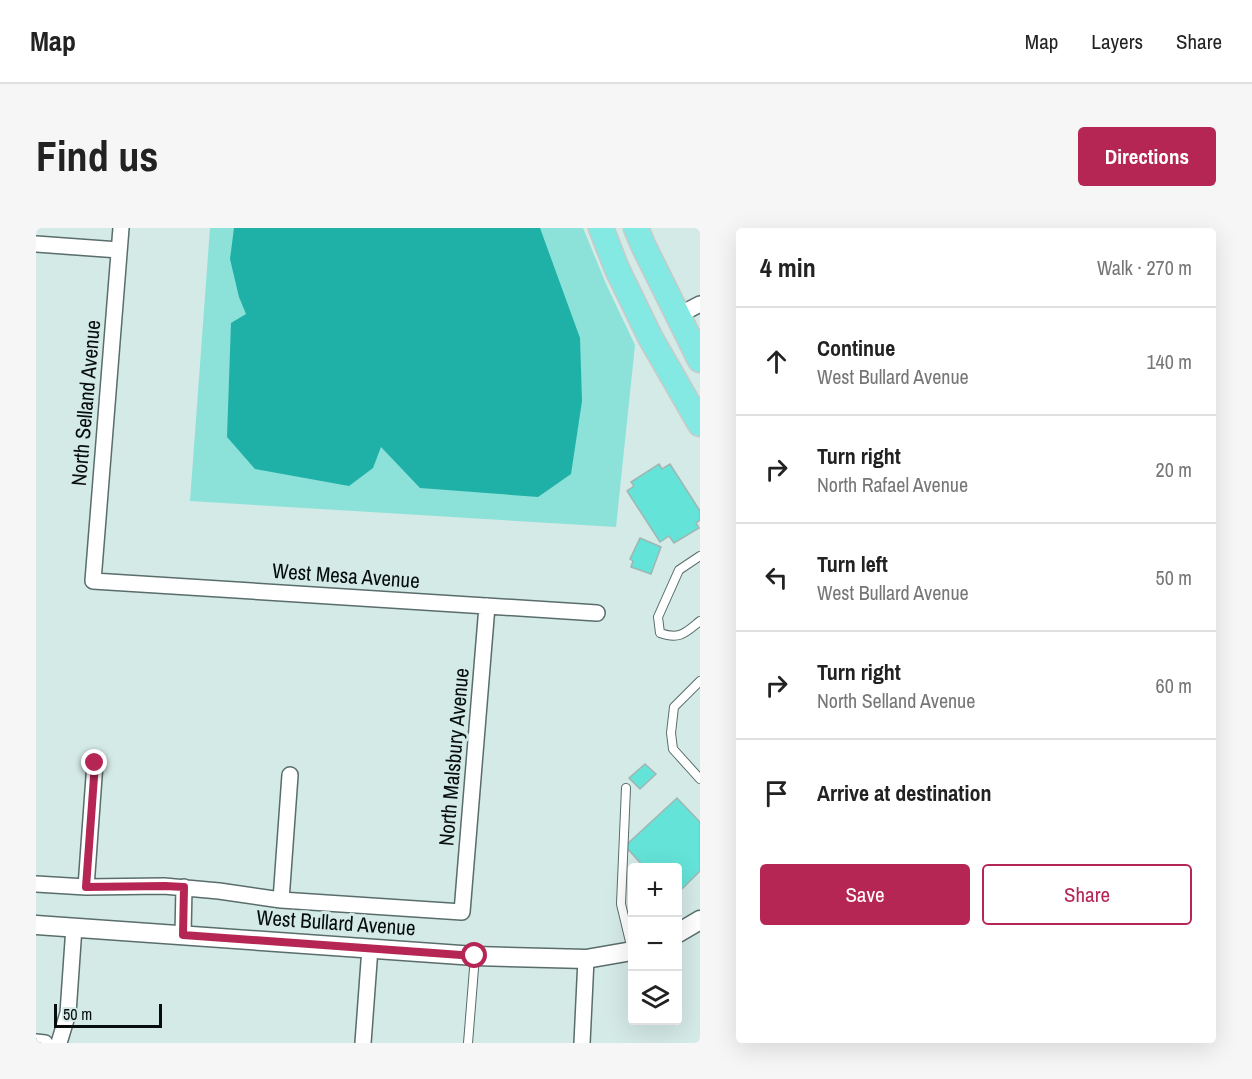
<!DOCTYPE html>
<html lang="en">
<head>
<meta charset="utf-8">
<style>
	:root { --surface:#fff; --page:#f6f6f6; --text:#222; --muted:#767676; --line:#e0e0e0; --accent:#b62654 }
	body { margin:0; font-family:"Archivo Narrow",sans-serif; background:var(--page); color:var(--text) }
	.controls { position:absolute; right:18px; bottom:18px; display:grid; overflow:hidden; border-radius:6px; box-shadow:0 6px 24px #0002 }
	.controls button { width:54px; height:54px; display:grid; place-items:center; padding:0; border:0; border-bottom:2px solid var(--line); background:var(--surface); color:var(--text); font:30px sans-serif }
	.scale { position:absolute; left:18px; bottom:15px; width:108px; box-sizing:border-box; padding-left:6px; border:3px solid #060d0c; border-top:0; font-size:16px; line-height:21px; white-space:nowrap; color:#060d0c; -webkit-text-stroke:4px #d4eae7; paint-order:stroke }
	.stop { position:absolute; width:18px; height:18px; margin:-14px; border:4px solid #b62654; border-radius:50%; background:#fff }
	.stop.end { background:#b62654; border-color:#fff; box-shadow:0 2px 6px #0008 }
	.list { margin:0; padding:0; list-style:none }
	h2 { display:flex; justify-content:space-between; align-items:center; height:78px; margin:0; padding:0 24px; font-size:26px }
	h2 small { font-size:20px; font-weight:400; color:var(--muted) }
	.list li { display:grid; grid-template-columns:39px 1fr auto; gap:18px; align-items:center; box-sizing:border-box; height:108px; padding:0 24px; border-top:2px solid var(--line) }
	.list b { display:block; font-size:22px; white-space:nowrap }
	.list p { margin:0; font-size:20px; white-space:nowrap; color:var(--muted) }
	.list em { font-size:20px; font-style:normal; color:var(--muted) }
	.actions { display:flex; gap:12px; padding:18px 24px }
	.actions a { flex:1; padding:14px 0; border:2px solid var(--accent); border-radius:6px; text-align:center; font-size:21px; color:var(--accent) }
	.actions .main { background:var(--accent); color:#fff }
	.icon { flex:none; width:33px; height:33px; fill:none; stroke:currentColor; stroke-width:2; stroke-linecap:round; stroke-linejoin:round }
	.map { position:relative; flex:none; width:664px; height:815px; overflow:hidden; border-radius:6px }
	header { display:flex; align-items:center; gap:36px; box-sizing:border-box; height:84px; padding:0 30px; background:var(--surface); border-bottom:2px solid var(--line) }
	header strong { font-size:28px }
	nav { display:flex; gap:33px; margin-inline-start:auto; font-size:21px }
	.intro { display:flex; align-items:center; justify-content:space-between; box-sizing:border-box; height:144px; padding:0 36px }
	h1 { margin:0; font-size:42px }
	.button { padding:15px 27px; border-radius:6px; background:var(--accent); color:#fff; font-size:21px; font-weight:700 }
	main { display:flex; gap:36px; padding:0 36px }
	aside { flex:1; background:var(--surface); border-radius:6px; box-shadow:0 6px 24px #0002 }
	.map>svg:first-child { display:block }
	.green { fill:#8ce1d9 }
	.water { fill:#1fb0a7 }
	.building { fill:#64e3d8; stroke:#a0b6b3; stroke-width:1.5 }
	.lines { fill:none; stroke-linecap:round; stroke-linejoin:round }
	.service-casing { stroke:#596d6b; stroke-width:10 }
	.minor-casing { stroke:#596d6b; stroke-width:18 }
	.tertiary-casing { stroke:#596d6b; stroke-width:21 }
	.primary-casing { stroke:#c8caca; stroke-width:27 }
	.service { stroke:#fff; stroke-width:8 }
	.minor { stroke:#fff; stroke-width:15 }
	.tertiary { stroke:#fff; stroke-width:18 }
	.primary { stroke:#83e9e2; stroke-width:24 }
	.route { stroke:#b62654; stroke-width:8 }
	.labels { text-anchor:middle; stroke-width:6; stroke-linejoin:round; paint-order:stroke }
	.street-label { font-size:21px; fill:#060d0c; stroke:#d4eae7 }
</style>
</head>
<body>
<header>
<strong>Map</strong>
<nav><a>Map</a><a>Layers</a><a>Share</a></nav>
</header>
<div class="intro"><h1>Find us</h1><a class="button">Directions</a></div>
<main>
<div class="map">
<svg width="664" height="815" viewBox="0 0 664 815">
	<rect width="100%" height="100%" fill="#d4eae7"/>
	<path class="green" d="M174,0h373l24,58 28,59 -19,182 -426,-26z"/>
	<path class="water" d="M198,0h306l40,110 2,63 -11,73 -33,23 -118,-9 -39,-41 -8,21 -24,18 -94,-17 -28,-32 4,-114 15,-9 -7,-17 -9,-38z"/>
	<path class="building" d="M623,236l3,5 8,-5 30,47v9l-4,3 3,5 -25,15 -5,-7 -9,6 -33,-51 7,-5 -3,-4z
		M604,310l21,9 -10,27 -20,-7 2,-6 -3,-2z
		M609,536l11,10 -16,15 -11,-11z
		M641,570l23,24v49l-22,22v-25h-33l-20,-22z"/>
	<g class="lines">
		<g class="service-casing">
			<path id="service" d="M664,328l-21,14 -21,47 2,16c20,7 25,0 40,-12
				M664,453l-26,26 -3,26 2,16 27,30
				M590,560l-5,116 11,46
				M432,815l7,-87"/>
		</g>
		<g class="minor-casing">
			<path id="minor" d="M85,0l-28,353 504,32
				M0,16l83,6
				M641,88l23,-12
				M0,656l50,3 78,-1 55,5 62,9 181,12 25,-306
				M50,659l9,-124
				M245,672l9,-125
				M147,707l1,-48
				M0,814l9,1
				M23,815l9,-30 6,-86
				M327,815l7,-95
				M546,815l4,-84"/>
		</g>
		<g class="tertiary-casing">
			<path id="tertiary" d="M0,697l439,31 111,3 46,-8
				M642,705l22,-13"/>
		</g>
		<g class="primary-casing">
			<path id="primary" d="M565,0l16,41 33,68 50,87
				M600,0l7,17 57,115"/>
		</g>
		<use href="#service" class="service"/>
		<use href="#minor" class="minor"/>
		<use href="#tertiary" class="tertiary"/>
		<use href="#primary" class="primary"/>
	</g>
	<g class="lines">
		<path class="route" d="M59,535l-9,124 79,-1 19,1 -1,48 292,21"/>
	</g>
	<g class="labels">
		<g class="street-label">
			<text transform="translate(50 175) rotate(-85)" y="7">North Selland Avenue</text>
			<text transform="translate(310 348) rotate(4)" y="7">West Mesa Avenue</text>
			<text transform="translate(418 529) rotate(-85)" y="7">North Malsbury Avenue</text>
			<text transform="translate(300 695) rotate(4)" y="7">West Bullard Avenue</text>
		</g>
	</g>
</svg>
<div class="controls">
<button>+</button>
<button>−</button>
<button><svg class="icon" aria-label="layers" viewBox="0 0 24 24"><path d="M12 4l9 5-9 5-9-5zM3 14l9 5 9-5"/></svg></button>
</div>
<div class="scale">50 m</div>
<div class="stop" style="left:439px;top:728px"></div>
<div class="stop end" style="left:59px;top:535px"></div>
</div>
<aside>
<h2>4 min<small>Walk · 270 m</small></h2>
<ul class="list">
<li><svg class="icon" aria-label="ahead" viewBox="0 0 24 24"><path d="M12 20V5M6 11l6-6 6 6"/></svg><div><b>Continue</b><p>West Bullard Avenue</p></div><em>140 m</em></li>
<li><svg class="icon" aria-label="right" viewBox="0 0 24 24"><path d="M7 20v-9h11M14 6l5 5-5 5"/></svg><div><b>Turn right</b><p>North Rafael Avenue</p></div><em>20 m</em></li>
<li><svg class="icon" aria-label="left" viewBox="0 0 24 24"><path d="M17 20v-9H6M10 6l-5 5 5 5"/></svg><div><b>Turn left</b><p>West Bullard Avenue</p></div><em>50 m</em></li>
<li><svg class="icon" aria-label="right" viewBox="0 0 24 24"><path d="M7 20v-9h11M14 6l5 5-5 5"/></svg><div><b>Turn right</b><p>North Selland Avenue</p></div><em>60 m</em></li>
<li><svg class="icon" aria-label="arrive" viewBox="0 0 24 24"><path d="M6 21V4h12l-3 4 3 4H6"/></svg><div><b>Arrive at destination</b></div></li>
</ul>
<div class="actions"><a class="main">Save</a><a>Share</a></div>
</aside>
</main>
</body>
</html>
